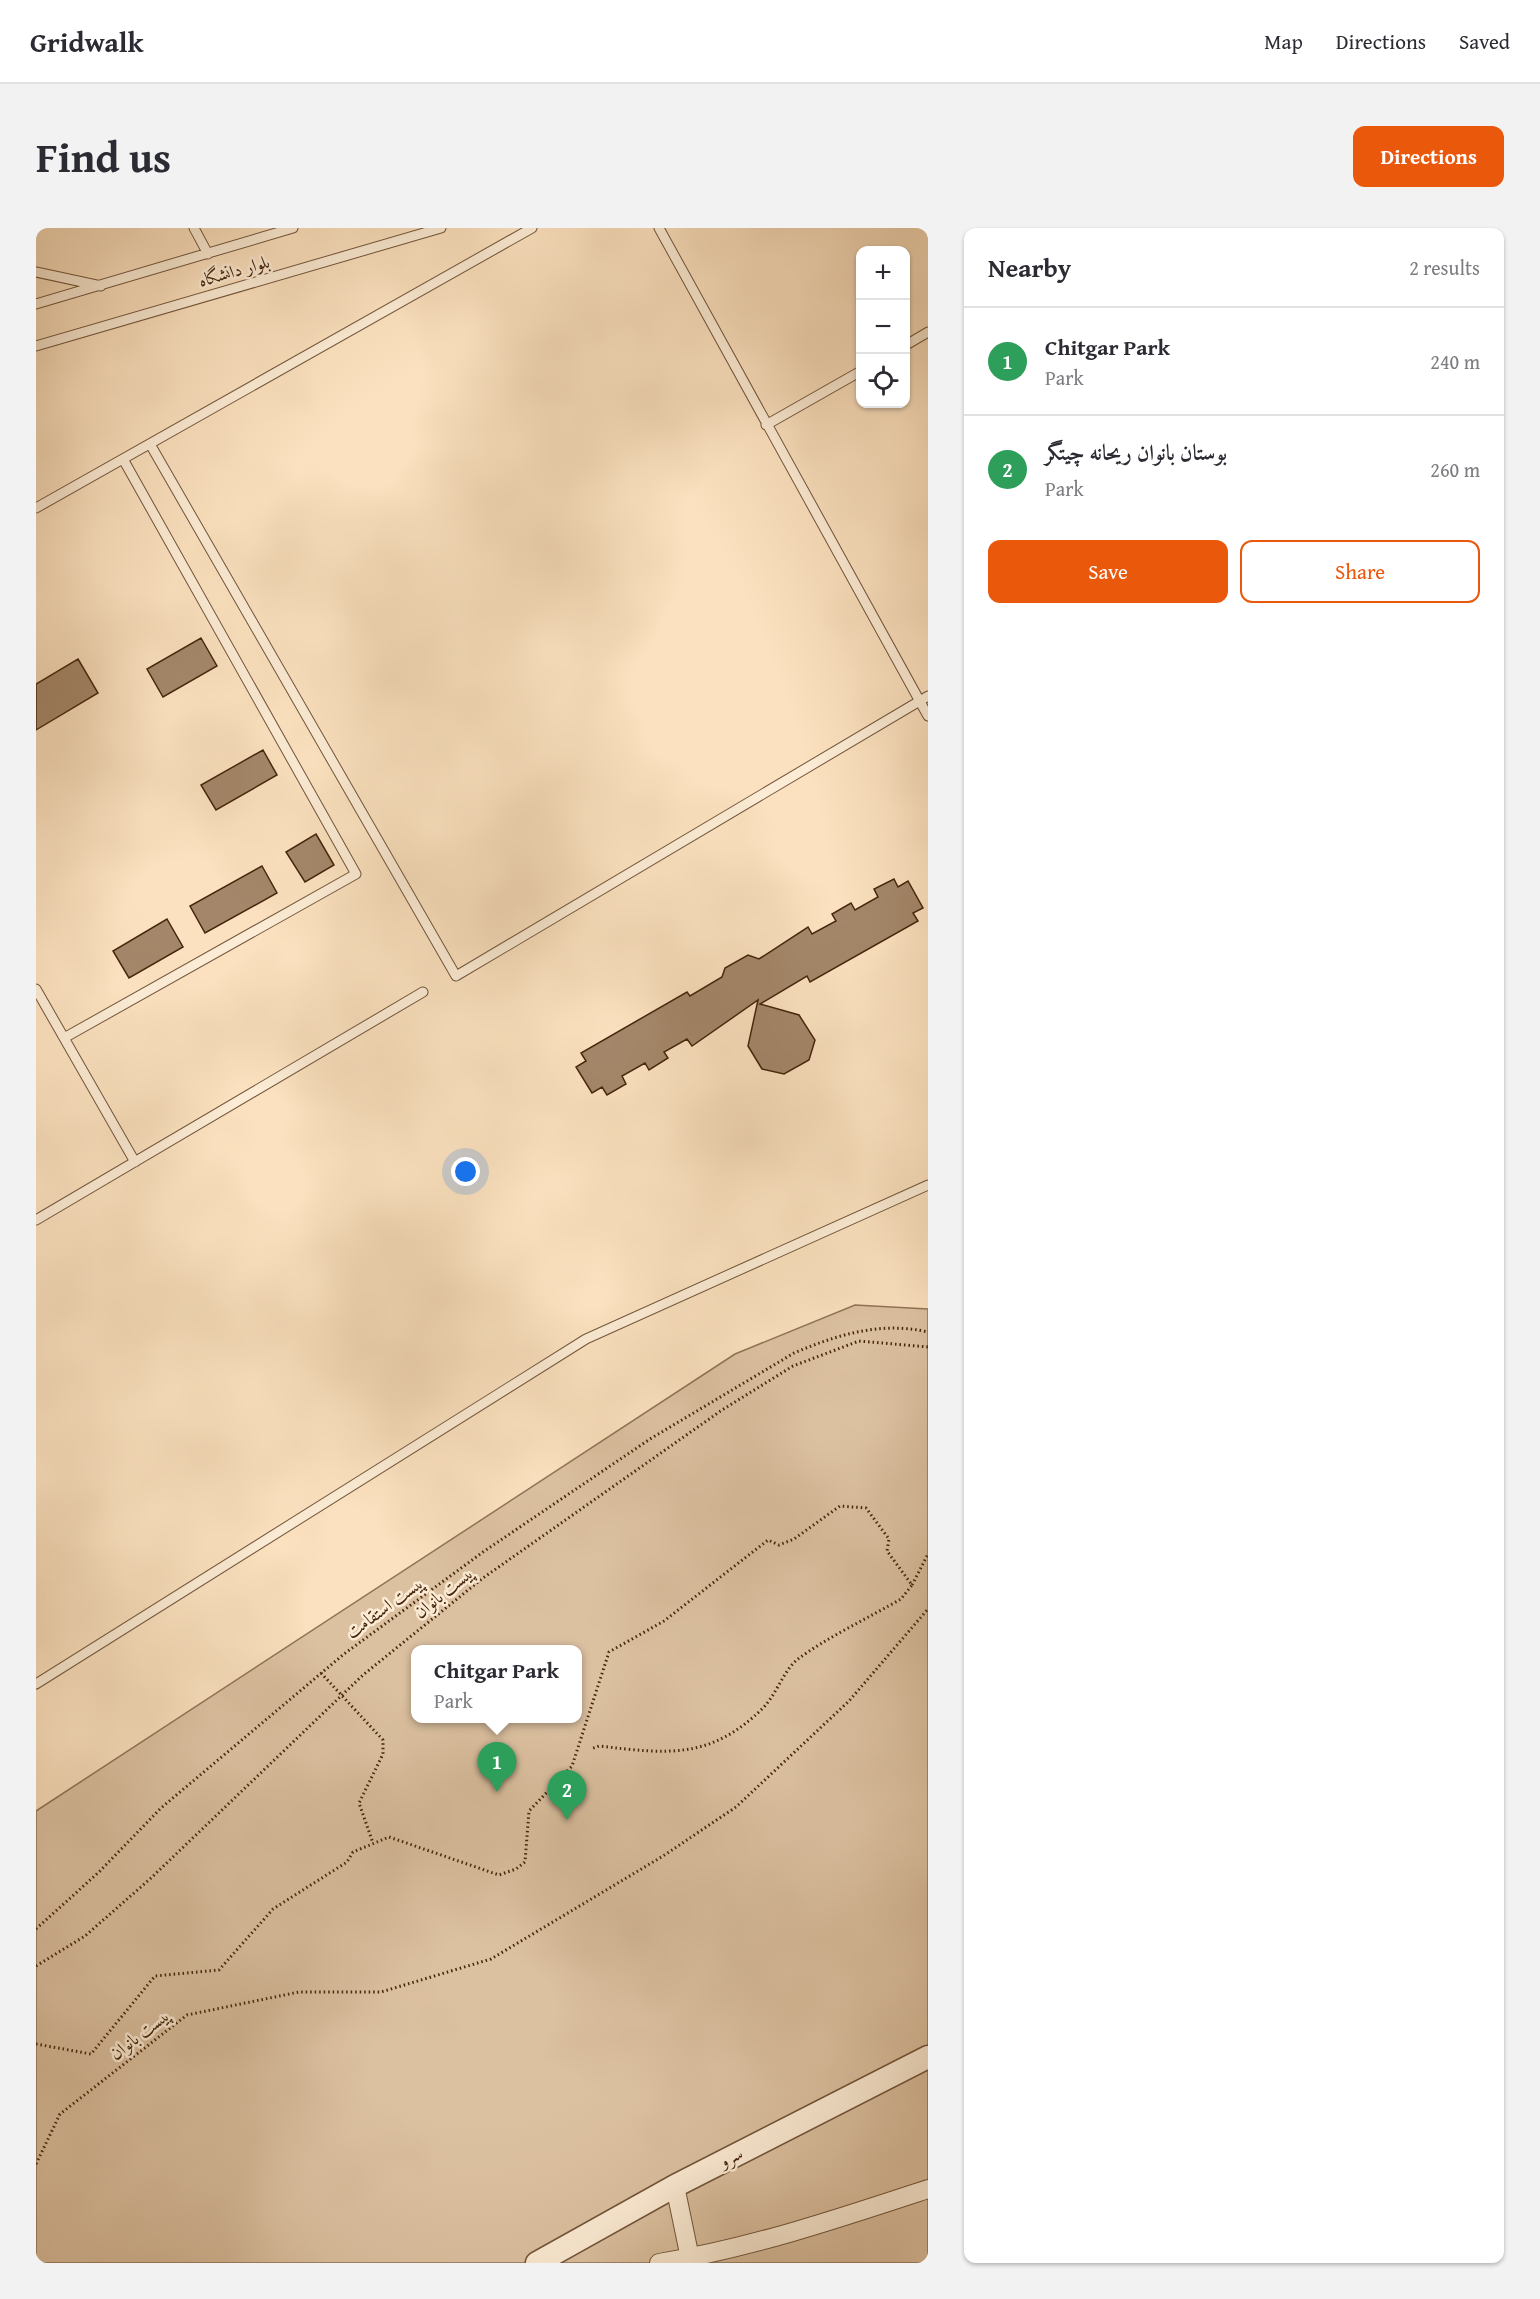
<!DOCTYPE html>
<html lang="en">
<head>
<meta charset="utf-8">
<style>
	:root { --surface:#fff; --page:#f2f2f3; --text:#2b2b33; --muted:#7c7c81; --line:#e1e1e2; --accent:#ea580c }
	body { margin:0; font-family:"Gentium Book Plus",Amiri,serif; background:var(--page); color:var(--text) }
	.controls { position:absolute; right:18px; top:18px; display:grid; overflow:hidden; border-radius:12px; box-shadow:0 2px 4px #0004 }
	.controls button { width:54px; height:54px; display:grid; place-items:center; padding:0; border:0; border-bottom:2px solid var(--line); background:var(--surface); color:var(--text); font:30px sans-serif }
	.you { position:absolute; left:430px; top:944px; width:21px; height:21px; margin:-15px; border:4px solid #fff; border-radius:50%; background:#1a73e8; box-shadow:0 0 0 9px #1a73e833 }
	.badge { display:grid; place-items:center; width:39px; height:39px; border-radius:50%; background:var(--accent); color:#fff; font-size:20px; font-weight:700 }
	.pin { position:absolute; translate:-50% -50px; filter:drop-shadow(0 2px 3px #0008) }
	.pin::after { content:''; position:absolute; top:32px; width:21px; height:18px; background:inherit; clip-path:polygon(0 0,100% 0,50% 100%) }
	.popup { position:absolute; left:375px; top:1417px; width:171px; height:78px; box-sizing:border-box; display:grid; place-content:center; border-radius:12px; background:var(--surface); filter:drop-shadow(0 2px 4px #0005); font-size:20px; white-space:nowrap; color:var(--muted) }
	.popup b { font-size:22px; color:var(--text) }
	.popup::after { content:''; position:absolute; left:50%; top:100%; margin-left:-12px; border:12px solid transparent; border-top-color:var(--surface) }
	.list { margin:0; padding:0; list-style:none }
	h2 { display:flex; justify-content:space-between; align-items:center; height:78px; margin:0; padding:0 24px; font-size:26px }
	h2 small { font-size:20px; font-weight:400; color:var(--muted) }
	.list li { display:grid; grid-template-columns:39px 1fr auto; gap:18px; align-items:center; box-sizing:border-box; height:108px; padding:0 24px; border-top:2px solid var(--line) }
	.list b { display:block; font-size:22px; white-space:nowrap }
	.list p { margin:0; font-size:20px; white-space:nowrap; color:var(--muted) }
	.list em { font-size:20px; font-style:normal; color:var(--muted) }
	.actions { display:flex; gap:12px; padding:18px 24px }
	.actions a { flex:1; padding:14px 0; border:2px solid var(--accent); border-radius:12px; text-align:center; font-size:21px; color:var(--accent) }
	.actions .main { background:var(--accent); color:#fff }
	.icon { flex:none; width:33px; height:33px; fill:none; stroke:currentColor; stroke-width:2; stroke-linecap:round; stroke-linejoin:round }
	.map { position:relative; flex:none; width:892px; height:2035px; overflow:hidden; border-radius:12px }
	header { display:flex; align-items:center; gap:36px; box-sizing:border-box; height:84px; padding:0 30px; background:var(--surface); border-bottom:2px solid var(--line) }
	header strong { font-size:28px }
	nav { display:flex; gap:33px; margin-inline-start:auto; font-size:21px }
	.intro { display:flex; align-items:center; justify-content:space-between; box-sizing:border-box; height:144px; padding:0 36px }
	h1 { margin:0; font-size:42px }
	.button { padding:15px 27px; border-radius:12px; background:var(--accent); color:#fff; font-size:21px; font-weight:700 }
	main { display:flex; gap:36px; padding:0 36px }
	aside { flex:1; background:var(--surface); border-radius:12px; box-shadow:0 2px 4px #0004 }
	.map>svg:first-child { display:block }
	.green { fill:#dcc1a1; stroke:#907457; stroke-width:1.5; fill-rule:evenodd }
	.building { fill:#a4876a; stroke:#45260d; stroke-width:1.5 }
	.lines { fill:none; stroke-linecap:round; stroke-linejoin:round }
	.service-casing { stroke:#72553a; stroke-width:11 }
	.minor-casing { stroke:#72553a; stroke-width:20 }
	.tertiary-casing { stroke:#72553a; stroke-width:25 }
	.path { stroke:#45260d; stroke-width:3; stroke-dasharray:1.5 3; stroke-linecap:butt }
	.service { stroke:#fcecd5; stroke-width:9 }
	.minor { stroke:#fcecd5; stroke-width:18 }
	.tertiary { stroke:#fcecd5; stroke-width:22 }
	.labels { text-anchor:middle; stroke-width:5; stroke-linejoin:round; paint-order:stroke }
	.street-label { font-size:18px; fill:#45260d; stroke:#fcecd5 }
</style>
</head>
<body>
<header>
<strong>Gridwalk</strong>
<nav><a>Map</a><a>Directions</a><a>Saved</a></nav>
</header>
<div class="intro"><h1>Find us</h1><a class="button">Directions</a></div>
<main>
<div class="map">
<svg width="892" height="2035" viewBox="0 0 892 2035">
	<rect width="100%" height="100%" fill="#fbe1bf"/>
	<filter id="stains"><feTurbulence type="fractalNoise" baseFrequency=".00333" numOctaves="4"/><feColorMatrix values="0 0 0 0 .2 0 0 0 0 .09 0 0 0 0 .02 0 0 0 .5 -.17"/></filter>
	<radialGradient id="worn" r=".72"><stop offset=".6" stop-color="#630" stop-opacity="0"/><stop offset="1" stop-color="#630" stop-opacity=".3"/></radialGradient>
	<path class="green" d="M819,1077l73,4v954h-892v-452l699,-457zM380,1422h162v68h-162z"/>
	<path class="building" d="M165,410l16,28 -54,31 -16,-28z
		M42,431l20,34 -62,37v-46z
		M227,522l14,25 -61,35 -15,-25z
		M280,606l18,31 -29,17 -19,-30z
		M226,638l15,27 -72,40 -15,-27z
		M858,651l4,8 10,-6 15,27 -10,5 5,8 -108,61 -3,-6 -47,28 39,11 16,25 -6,20 -25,14 -22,-5 -14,-23 10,-46 -66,46 -5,-7 -23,13 4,6 -19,12 -4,-7 -23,13 4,8 -19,11 -5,-8 -10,6 -16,-26 10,-6 -5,-8 106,-61 3,4 32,-19 3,-9 23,-13 11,4 49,-32 4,7 24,-13 -4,-7 19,-11 4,7 23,-13 -4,-8z
		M131,691l16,28 -54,31 -16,-27z"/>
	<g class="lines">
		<g class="service-casing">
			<path id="service" d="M158,0l14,26
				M623,0l269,488
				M0,44l65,14
				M0,76l257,-76
				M870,117l22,-13
				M0,118l405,-118
				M730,197l95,-54
				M114,216l306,532 472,-280
				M0,280l496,-280
				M0,761l99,173
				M28,810l292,-164 -233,-415
				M0,992l387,-228
				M0,1456l550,-345 342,-154"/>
		</g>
		<g class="minor-casing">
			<path id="minor" d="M639,1958l16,77
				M623,2035c92,-15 181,-45 269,-74"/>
		</g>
		<g class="tertiary-casing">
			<path id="tertiary" d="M501,2035l138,-77 253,-129"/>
		</g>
		<path class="path" d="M876,1357l16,-31
			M285,1445l62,67v14l-24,49 14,40
			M0,1701l63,-57 62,-64 183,-154 139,-102 167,-113 144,-86c43,-18 86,-32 134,-21
			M0,1738l49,-30 65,-57 213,-204 120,-97 239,-168 71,-44 66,-25 69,6
			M0,1816l55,10 64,-78 64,-6 54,-61 74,-47 6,-10 36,-15 110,38 17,-6 9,-7 4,-51 43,-45 37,-114 55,-31 104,-81 11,5 15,-6 46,-33 26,2 23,31 -2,12 25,34 -11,14c-31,18 -75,39 -103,60 -14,11 -21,34 -34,48 -53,53 -96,47 -165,39l-8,3
			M0,1936l24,-50 127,-99 112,-23h82l110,-33 172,-103 73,-49 113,-106 79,-92"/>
		<use href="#service" class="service"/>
		<use href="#minor" class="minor"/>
		<use href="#tertiary" class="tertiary"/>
	</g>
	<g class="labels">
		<g class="street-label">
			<text transform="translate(198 43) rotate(-16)" y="6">بلوار دانشگاه</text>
			<text transform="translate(408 1364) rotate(-39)" y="6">پیست بانوان</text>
			<text transform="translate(349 1379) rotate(-36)" y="6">پیست استقامت</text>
			<text transform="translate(104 1806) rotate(-38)" y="6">پیست بانوان</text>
			<text transform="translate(695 1929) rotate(-27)" y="6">سرو</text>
		</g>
	</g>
	<rect width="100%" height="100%" filter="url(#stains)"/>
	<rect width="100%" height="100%" fill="url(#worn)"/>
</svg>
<div class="controls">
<button>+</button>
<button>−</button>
<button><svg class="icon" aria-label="locate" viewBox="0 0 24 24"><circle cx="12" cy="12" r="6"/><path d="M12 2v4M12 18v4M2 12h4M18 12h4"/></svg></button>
</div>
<div class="you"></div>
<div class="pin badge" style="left:461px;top:1564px;background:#2e9e5b">1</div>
<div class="popup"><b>Chitgar Park</b>Park</div>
<div class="pin badge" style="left:531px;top:1592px;background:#2e9e5b">2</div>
</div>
<aside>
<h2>Nearby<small>2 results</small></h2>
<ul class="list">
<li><span class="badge" style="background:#2e9e5b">1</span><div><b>Chitgar Park</b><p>Park</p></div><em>240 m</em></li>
<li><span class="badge" style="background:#2e9e5b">2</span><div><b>بوستان بانوان ریحانه چیتگر</b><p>Park</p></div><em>260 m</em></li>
</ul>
<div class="actions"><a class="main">Save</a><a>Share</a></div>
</aside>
</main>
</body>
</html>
